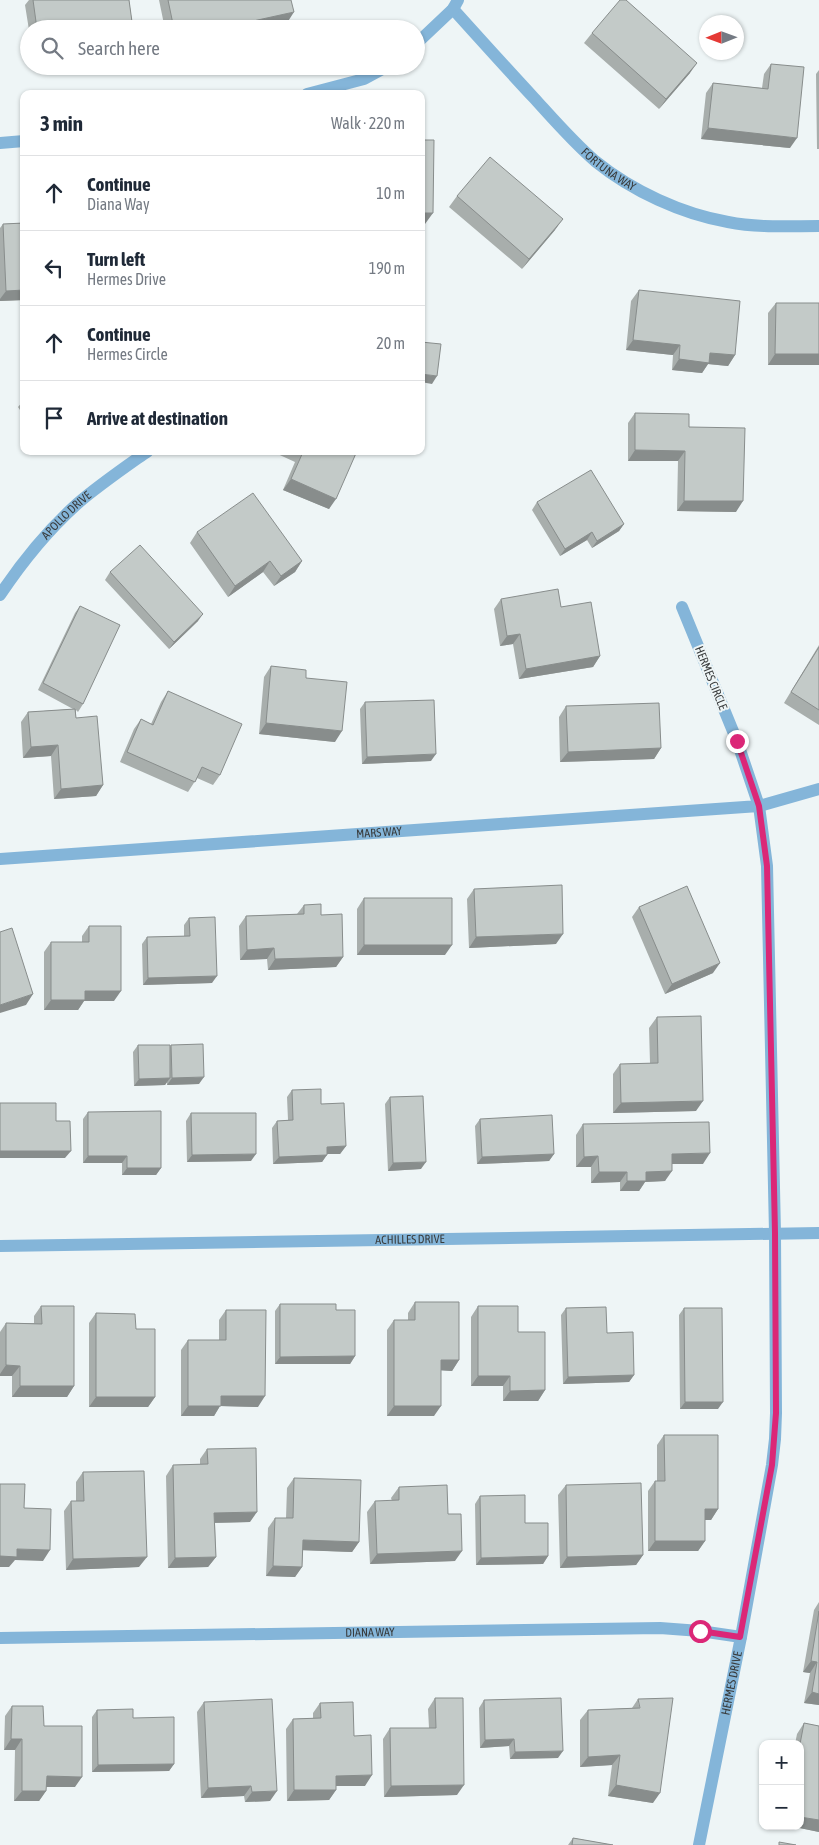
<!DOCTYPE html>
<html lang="en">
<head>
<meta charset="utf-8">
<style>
	:root { --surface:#fff; --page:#f6f6f7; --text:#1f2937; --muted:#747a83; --line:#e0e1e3 }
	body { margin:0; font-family:"Asap Condensed",sans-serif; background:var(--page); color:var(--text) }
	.controls { position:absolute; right:15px; bottom:15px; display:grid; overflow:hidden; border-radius:10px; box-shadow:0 1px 4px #0004 }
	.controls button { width:45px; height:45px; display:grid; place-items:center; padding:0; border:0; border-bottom:1px solid var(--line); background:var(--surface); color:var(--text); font:25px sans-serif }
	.compass { position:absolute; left:699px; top:15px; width:45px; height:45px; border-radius:50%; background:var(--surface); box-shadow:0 1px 4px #0004; rotate:269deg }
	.stop { position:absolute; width:15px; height:15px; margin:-11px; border:4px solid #db2777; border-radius:50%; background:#fff }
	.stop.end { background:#db2777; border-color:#fff; box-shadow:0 1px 5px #0008 }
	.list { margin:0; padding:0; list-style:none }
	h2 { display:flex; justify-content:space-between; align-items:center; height:65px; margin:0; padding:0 20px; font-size:21px }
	h2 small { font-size:16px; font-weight:400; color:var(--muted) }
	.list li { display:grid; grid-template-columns:32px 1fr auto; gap:15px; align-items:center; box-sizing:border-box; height:75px; padding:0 20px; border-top:1px solid var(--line) }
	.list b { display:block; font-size:19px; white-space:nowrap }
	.list p { margin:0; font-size:16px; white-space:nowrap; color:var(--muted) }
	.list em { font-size:16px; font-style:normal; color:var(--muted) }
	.icon { flex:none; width:28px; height:28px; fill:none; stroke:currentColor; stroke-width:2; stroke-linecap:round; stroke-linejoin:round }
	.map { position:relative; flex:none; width:819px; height:1845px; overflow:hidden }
	.search { position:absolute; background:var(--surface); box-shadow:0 1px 4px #0004; left:20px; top:20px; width:405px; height:55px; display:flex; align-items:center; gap:12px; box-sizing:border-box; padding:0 18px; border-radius:28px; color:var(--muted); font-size:19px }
	.panel { position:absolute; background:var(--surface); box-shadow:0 1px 4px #0004; left:20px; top:90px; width:405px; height:365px; border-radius:10px }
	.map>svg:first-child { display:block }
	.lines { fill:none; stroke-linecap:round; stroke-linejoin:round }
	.minor { stroke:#84b5d9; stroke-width:12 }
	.tertiary { stroke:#84b5d9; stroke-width:12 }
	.wall { fill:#a8aeac }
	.shaded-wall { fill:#888d8c }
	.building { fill:#c3cac8; stroke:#888d8c }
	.route { stroke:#db2777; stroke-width:6 }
	.labels { text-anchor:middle; stroke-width:4; stroke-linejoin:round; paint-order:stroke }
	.street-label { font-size:12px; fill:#393c3d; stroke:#eef5f6 }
</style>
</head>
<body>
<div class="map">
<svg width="819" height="1845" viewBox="0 0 819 1845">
	<rect width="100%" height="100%" fill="#eef5f6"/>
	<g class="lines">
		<g class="minor">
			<path id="s1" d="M0,595c22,-33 47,-64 77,-91 22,-19 47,-36 71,-53"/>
			<path id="s2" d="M0,859l759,-53 -22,-65 -55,-134"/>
			<path id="s3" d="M0,1246l819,-13"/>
			<path id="s4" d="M0,1638l660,-10 40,3 41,6"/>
			<path id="s5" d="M699,1845l42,-208 31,-172 3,-26 1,-26 -1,-180 -8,-367 -8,-60 60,-17"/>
		</g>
		<g class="tertiary">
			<path id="s6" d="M453,9c27,30 54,60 81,89 20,22 39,44 61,63 37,30 87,53 133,61 30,6 61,4 91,4"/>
			<path d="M416,44l37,-35 5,-9"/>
			<path d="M307,94l57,-15 24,-13"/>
			<path d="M0,143l24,-2"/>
		</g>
	</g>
	<path class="wall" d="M29,0h100l4,29h-104v1l-4,-25z
		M159,0h132l-4,23 -29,6h-93z
		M592,33l98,40 -31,36 -75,-66z
		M771,64l19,84 -89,-9 5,-46 7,-10 49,5 2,-14z
		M819,70v79h-2l-1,-75z
		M457,196l98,34 -33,39 -73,-62z
		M24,223v77l-24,1v-73l3,-4z
		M639,290l96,65 -7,11 -20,-2 -6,9 -30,-3 1,-15 -47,-5 5,-49z
		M776,303h43v62h-51v-52z
		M24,400v16l-6,-9z
		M635,413l54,14 47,85 -59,-1 1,-50h-50v-38z
		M271,451h86l-28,58 -46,-19 12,-28z
		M537,502l87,22 -5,7 -27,17 -5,-8 -27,16 -28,-46z
		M197,532l105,29 -7,11 -21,14 -11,-14 -35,25 -38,-54z
		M110,572l88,49 -29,28 -64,-69z
		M501,599l99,57 -7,11 -74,12 -6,-35 -13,2 -6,-37z
		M80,606l3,98 -5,8 -2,-2v8l27,67 -7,11 -42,3 -3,-43 -28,2 -2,-36 7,-10 45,-3 -35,-19 37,-77z
		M819,645v80l-35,-22z
		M271,666l35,12 29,64 -76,-8 5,-57z
		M168,691l52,84 -7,10 -16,-7 -9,14 -68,-30 14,-33 7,-10 10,5 10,-22z
		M365,702l66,59 -69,3 -2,-55z
		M566,706l95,42 -7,11 -94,3 -1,-45z
		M474,889l82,55 -87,4 -2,-49z
		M364,898l81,57h-88v-46z
		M304,905l17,10 22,42 -7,10 -68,3 -1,-11 -27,1 -1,-34 7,-10 51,-2z
		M639,907l74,66 -48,21 -33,-77z
		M189,918l23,65 -69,2 -1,-41 5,-7 37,-1v-11z
		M89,926l25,75h-30l-6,9h-34v-58l7,-10h31v-6z
		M657,1017l39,94 -83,2v-39l7,-10 30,-1 -1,-35z
		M138,1045l32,2 1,-2 28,39 -32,1v-3l-2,3 -31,1 -1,-34z
		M292,1090l29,14 25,42 -6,8h-13l-5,8 -49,2 -1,-36 5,-7 11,-1 -1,-23z
		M390,1097l31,72 -33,2 -3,-67z
		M88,1112l73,56 -5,7h-34v-12h-39v-44z
		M191,1113l60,48 -64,1 -1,-41z
		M480,1119l74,35 -5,7 -72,3 -2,-38z
		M583,1124l120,40h-31l-7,17 -20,1 -6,9h-19v-9l-29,1v-16h-15v-32z
		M415,1302l44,58 -7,11 -11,-1 -7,46h-47v-86l7,-10h14v-7z
		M280,1304l56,6 19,46 -5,8h-75v-53z
		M41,1306l33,80 -7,11h-55v-21h-12v-44l6,-9h28v-7z
		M478,1306l40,26 27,58 -7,11h-35v-15h-32v-69z
		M566,1308l41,25 27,42 -5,7 -66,2 -2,-69z
		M684,1308l34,101h-38l-1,-94z
		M226,1310l32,97 -38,-1 -6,10h-33v-66l7,-10h31v-20z
		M96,1313l40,16 19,68 -7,10h-59v-84z
		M664,1435l54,74 -7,11h-6v21l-7,10h-50v-60l7,-10h2v-36z
		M207,1449l43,73 -35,1 1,34 -8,10 -40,1 -2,-92 7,-11 27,-1v-5z
		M83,1472l56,95 -73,3 -2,-59 7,-10h5v-19z
		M294,1478l65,64 -7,10 -49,-2 -1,17 -7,10 -29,-1 2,-48 7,-10h11l1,-30z
		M566,1485l77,70 -7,10 -76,3 -2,-73z
		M399,1487l49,27 7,47 -85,3 -3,-52 8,-11h17l-1,-3z
		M480,1496l45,27 23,33 -5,8 -67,1 -1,-61z
		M819,1602v103l-15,-2 6,-30 -7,-1 11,-62z
		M435,1698l22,97 -73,2 -1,-58 7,-11h39l-1,-19z
		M638,1699l15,104 -45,-7 4,-31 -32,2v-47l8,-10 44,-2z
		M484,1700l74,58 -48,1 -1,-13 -29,2 -1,-40z
		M204,1702l66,99 -25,1 -1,-6 -43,2 -4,-86z
		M320,1703l34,33 11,50h-29v4l-7,10 -42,1 -1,-72 7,-10 20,-1v-5z
		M12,1706l32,20 31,61h-29v4l-7,10h-25l1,-51h-11l1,-34z
		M97,1710l36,8 41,46 -5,7 -77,1v-55z
		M804,1723l15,3v106l-29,-6h10v-82h-5l2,-10z
		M573,1838l40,7h-45z"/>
	<path class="shaded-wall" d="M294,12l-7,11 -29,6h-41z
		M697,63l-7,10 -31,36 7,-10z
		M708,128l89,10 -7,10 -89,-9z
		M421,213h12l-8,11 -4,-1z
		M563,219l-8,11 -33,39 7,-10z
		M24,290v10l-24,1v-2l6,-8z
		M633,340l47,5 -7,10 -47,-5z
		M710,353l25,2 -7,11 -20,-2 -6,9 -30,-3 7,-11z
		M775,354h44v11h-51z
		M421,374l16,2 -5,8 -11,-2z
		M635,450l50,1 -7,10h-50z
		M291,479l45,20 -7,10 -46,-19z
		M684,501h59l-7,11 -59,-1z
		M624,524l-5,7 -27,17 5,-7z
		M592,532l-5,8 -27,16 5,-7z
		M270,561l-7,11 -35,25 7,-11z
		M302,561l-7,11 -21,14 7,-10z
		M203,614l-5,7 -29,28 5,-7z
		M520,634l-7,10 -13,2 7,-10z
		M600,656l-7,11 -74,12 7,-10z
		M266,723l76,8 -7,11 -76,-8z
		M58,745l-7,11 -28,2 8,-11z
		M661,748l-7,11 -94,3 8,-10z
		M436,754l-5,7 -69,3 5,-7z
		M103,785l-7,11 -42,3 7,-10z
		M563,934l-7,10 -87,4 7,-11z
		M364,945h88l-7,10h-88z
		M274,948l-7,11 -27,1 7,-10z
		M343,957l-7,10 -68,3 7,-11z
		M720,963l-7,10 -48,21 7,-10z
		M217,976l-5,7 -69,2 5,-7z
		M85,991h36l-7,10h-30l-6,9h-34l7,-10z
		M33,994l-7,11 -26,8v-8z
		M204,1077l-5,7 -32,1 5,-7z
		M170,1078l-5,7 -31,1 5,-7z
		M703,1101l-7,10 -83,2 8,-10z
		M346,1146l-6,8h-18l5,-7z
		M0,1151h71l-6,7h-65z
		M710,1153l-7,11h-38l7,-10z
		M256,1154l-5,7 -64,1 5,-7z
		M554,1154l-5,7 -72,3 5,-7z
		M327,1155l-5,7 -49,2 6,-7z
		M88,1156h39l-5,7h-39z
		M598,1156l-7,11h-15l8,-10z
		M426,1162l-5,7 -33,2 5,-8z
		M127,1168h34l-5,7h-34z
		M672,1171l-7,10 -20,1 -6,9h-19l7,-10 19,-9z
		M599,1172h28l-7,10 -29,1z
		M355,1356l-5,8h-75l5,-7z
		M441,1360h18l-7,11 -18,-1z
		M6,1365l14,1 -8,10h-12v-2z
		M634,1375l-5,7 -66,2 5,-7z
		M478,1376h32l-7,10h-32z
		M20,1386h54l-7,11h-55z
		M545,1390l-7,11h-35l7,-10z
		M221,1396h44l-7,11 -38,-1 -6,10h-33l7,-10z
		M96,1397h59l-7,10h-59z
		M685,1402h38l-5,7h-38z
		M394,1406h47l-7,10h-47z
		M705,1509h13l-7,11h-13z
		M257,1512l-7,10 -43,1 7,-10z
		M303,1540l56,2 -7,10 -56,-2z
		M655,1541h50l-7,10h-50z
		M17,1549l33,1 -7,11 -28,-1 -6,7h-9v-11z
		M462,1551l-7,10 -85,3 7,-10z
		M643,1555l-7,10 -76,3 7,-11z
		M548,1556l-5,8 -67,1 5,-7z
		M147,1557l-8,10 -73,3 7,-11z
		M216,1557l-8,10 -40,1 7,-10z
		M273,1566l29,1 -7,10 -29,-1z
		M811,1661l6,1 -7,11 -7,-1z
		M812,1692l7,2v11l-15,-2z
		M11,1739h11l-7,11h-11z
		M514,1739l-5,7 -29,2 5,-8z
		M563,1751l-5,7 -48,1 5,-7z
		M620,1755l-8,10 -32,2 8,-10z
		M174,1764l-5,7 -77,1 6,-7z
		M372,1775l-7,11h-37l8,-10z
		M47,1776l35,1 -7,10h-36z
		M464,1785l-7,10 -73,2 7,-11z
		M616,1785l44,8 -7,10 -45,-7z
		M251,1786l-7,10 -43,2 7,-10z
		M294,1790h42l-7,10 -42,1z
		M22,1791h24l-7,10h-25z
		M277,1791l-7,10 -25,1 7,-10z
		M800,1817l19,3v12l-29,-6h10z"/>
	<path class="building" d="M33,0h96l4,29h-96z
		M168,0h123l3,12 -77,17h-43z
		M620,0h6l71,63 -31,36 -74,-66z
		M771,64l33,3 -7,71 -89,-10 5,-45 55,6z
		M421,140h13l-1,73h-12z
		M490,157l73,62 -34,40 -72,-63z
		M24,223v67l-18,1 -3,-67z
		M639,290l101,11 -5,54 -25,-2 -1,10 -30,-4 1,-14 -47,-5z
		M776,303h43v51h-44z
		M421,342l20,2 -4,32 -16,-2z
		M635,413l54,1v13l56,1 -2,73h-59l1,-50 -50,-1z
		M302,451h55l-21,48 -45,-20 12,-27z
		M591,470l33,54 -27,17 -5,-9 -27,17 -28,-47z
		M253,493l49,68 -21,15 -11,-15 -35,25 -38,-54z
		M140,545l63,69 -29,28 -64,-70z
		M558,589l3,18 30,-5 9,54 -74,13 -6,-35 -13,2 -6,-37z
		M80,606l40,19 -37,79 -40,-21z
		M819,647v63l-28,-18z
		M271,666l35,4v8l41,4 -5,49 -76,-8z
		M168,691l74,33 -22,51 -18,-8 -7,15 -68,-30 14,-33 12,6z
		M434,700l2,54 -69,3 -2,-55z
		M659,703l2,45 -93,4 -2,-46z
		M75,709l1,9 21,-2 6,69 -42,4 -3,-44 -27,2 -3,-35z
		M562,885l1,49 -87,3 -2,-48z
		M687,886l33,77 -48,21 -33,-77z
		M364,898h88v47h-88z
		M321,904v11l21,-1 1,43 -68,2 -1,-11 -27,2 -1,-34 58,-2v-9z
		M215,917l2,59 -69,2 -1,-41 43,-1 -1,-18z
		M89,926h32v65h-36v9h-34v-58h38z
		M12,928l21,66 -33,11v-73z
		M701,1016l2,85 -82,2 -1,-39 38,-1 -1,-46z
		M203,1044l1,33 -32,1 -1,-33z
		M138,1045h32v33l-31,1z
		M321,1089v15l23,-1 2,43 -19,1v8l-48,2 -2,-36 16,-1 -1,-30z
		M423,1096l3,66 -33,1 -3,-66z
		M0,1103h56v18h14l1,30h-71z
		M161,1111v57h-34v-12h-39v-44z
		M191,1113h65v41l-64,1z
		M552,1115l2,39 -72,3 -2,-38z
		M709,1122l1,31 -38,1v17l-26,1v9h-19v-9h-28l-1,-16 -14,1 -1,-33z
		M415,1302h44v58h-18v46h-47v-86h21z
		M280,1304h56v6h19v46l-75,1z
		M41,1306h33v80h-54v-20l-14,-1v-42l36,1z
		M478,1306h40v26h27v58l-35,1v-15h-32z
		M606,1307l1,26 26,-1 1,43 -66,2 -2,-69z
		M684,1308h38l1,94h-38z
		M226,1310h40l-1,86h-44v10h-33v-66h38z
		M96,1313l39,1 1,15h19v68h-59z
		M664,1435h54v74h-13v32h-50v-60h10z
		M256,1448l1,64 -43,1 2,44 -41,1 -2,-93 35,-1 -1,-15z
		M144,1471l3,86 -74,2 -2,-58h13l-1,-29z
		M294,1478l67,2 -2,62 -56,-2 -1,27 -29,-1 2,-48h18z
		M641,1483l2,72 -76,2 -1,-72z
		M0,1484h25l-1,24 27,1 -1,41 -33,-1v8l-17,-1z
		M447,1485l1,29h13l1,37 -85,3 -2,-53 24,-1v-13z
		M525,1495v28h23v33l-67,2 -1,-62z
		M819,1611v83l-7,-2 5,-30 -6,-1z
		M435,1698h28l1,87 -73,1 -1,-58h46z
		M561,1698l2,53 -48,1 -1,-13 -29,1 -1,-40z
		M673,1698l-13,95 -44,-8 4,-30 -32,2v-47l52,-2 -2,-9z
		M272,1699l5,92 -25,1 -1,-6 -43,2 -4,-86z
		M353,1702l1,34 17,-1 1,40 -36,1v14h-42l-1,-71 28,-1 -1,-15z
		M12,1706h31l1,20h38v51l-35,-1 -1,15h-24v-52h-11z
		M133,1709v9l41,-1v47l-76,1 -1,-55z
		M804,1723l15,3v94l-19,-3v-73z
		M573,1838l40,7h-41z
		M779,1842l17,3h-17z"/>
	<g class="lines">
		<path class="route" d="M700,1631l40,6 32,-172 4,-52 -1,-180 -8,-367 -8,-60 -22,-65"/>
	</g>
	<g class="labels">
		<g class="street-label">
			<text dy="4" stroke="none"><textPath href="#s6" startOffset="224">FORTUNA WAY</textPath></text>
			<text dy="4" stroke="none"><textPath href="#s1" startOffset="104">APOLLO DRIVE</textPath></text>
			<text transform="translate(711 678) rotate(68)" y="4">HERMES CIRCLE</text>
			<text dy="4" stroke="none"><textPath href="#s2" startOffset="380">MARS WAY</textPath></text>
			<text dy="4" stroke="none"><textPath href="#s3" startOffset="410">ACHILLES DRIVE</textPath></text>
			<text dy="4" stroke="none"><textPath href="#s4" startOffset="370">DIANA WAY</textPath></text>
			<text dy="4" stroke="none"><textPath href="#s5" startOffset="165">HERMES DRIVE</textPath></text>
		</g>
	</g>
</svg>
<div class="controls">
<button>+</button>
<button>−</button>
</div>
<svg class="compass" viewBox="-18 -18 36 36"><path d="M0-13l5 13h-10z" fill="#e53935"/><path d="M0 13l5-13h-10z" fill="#747a83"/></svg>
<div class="stop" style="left:700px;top:1631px"></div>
<div class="stop end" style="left:737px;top:741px"></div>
<div class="search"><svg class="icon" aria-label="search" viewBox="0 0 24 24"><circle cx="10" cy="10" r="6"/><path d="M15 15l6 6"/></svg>Search here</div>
<section class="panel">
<h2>3 min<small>Walk · 220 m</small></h2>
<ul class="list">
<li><svg class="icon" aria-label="ahead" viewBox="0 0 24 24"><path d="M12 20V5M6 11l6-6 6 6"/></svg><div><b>Continue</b><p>Diana Way</p></div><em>10 m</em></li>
<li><svg class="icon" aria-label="left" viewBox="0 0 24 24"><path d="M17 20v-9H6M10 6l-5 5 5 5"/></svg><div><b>Turn left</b><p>Hermes Drive</p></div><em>190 m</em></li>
<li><svg class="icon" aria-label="ahead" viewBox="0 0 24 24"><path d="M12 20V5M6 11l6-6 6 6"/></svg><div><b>Continue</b><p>Hermes Circle</p></div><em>20 m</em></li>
<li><svg class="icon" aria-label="arrive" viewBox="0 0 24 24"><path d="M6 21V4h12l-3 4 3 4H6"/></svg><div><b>Arrive at destination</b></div></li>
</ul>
</section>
</div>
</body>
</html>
